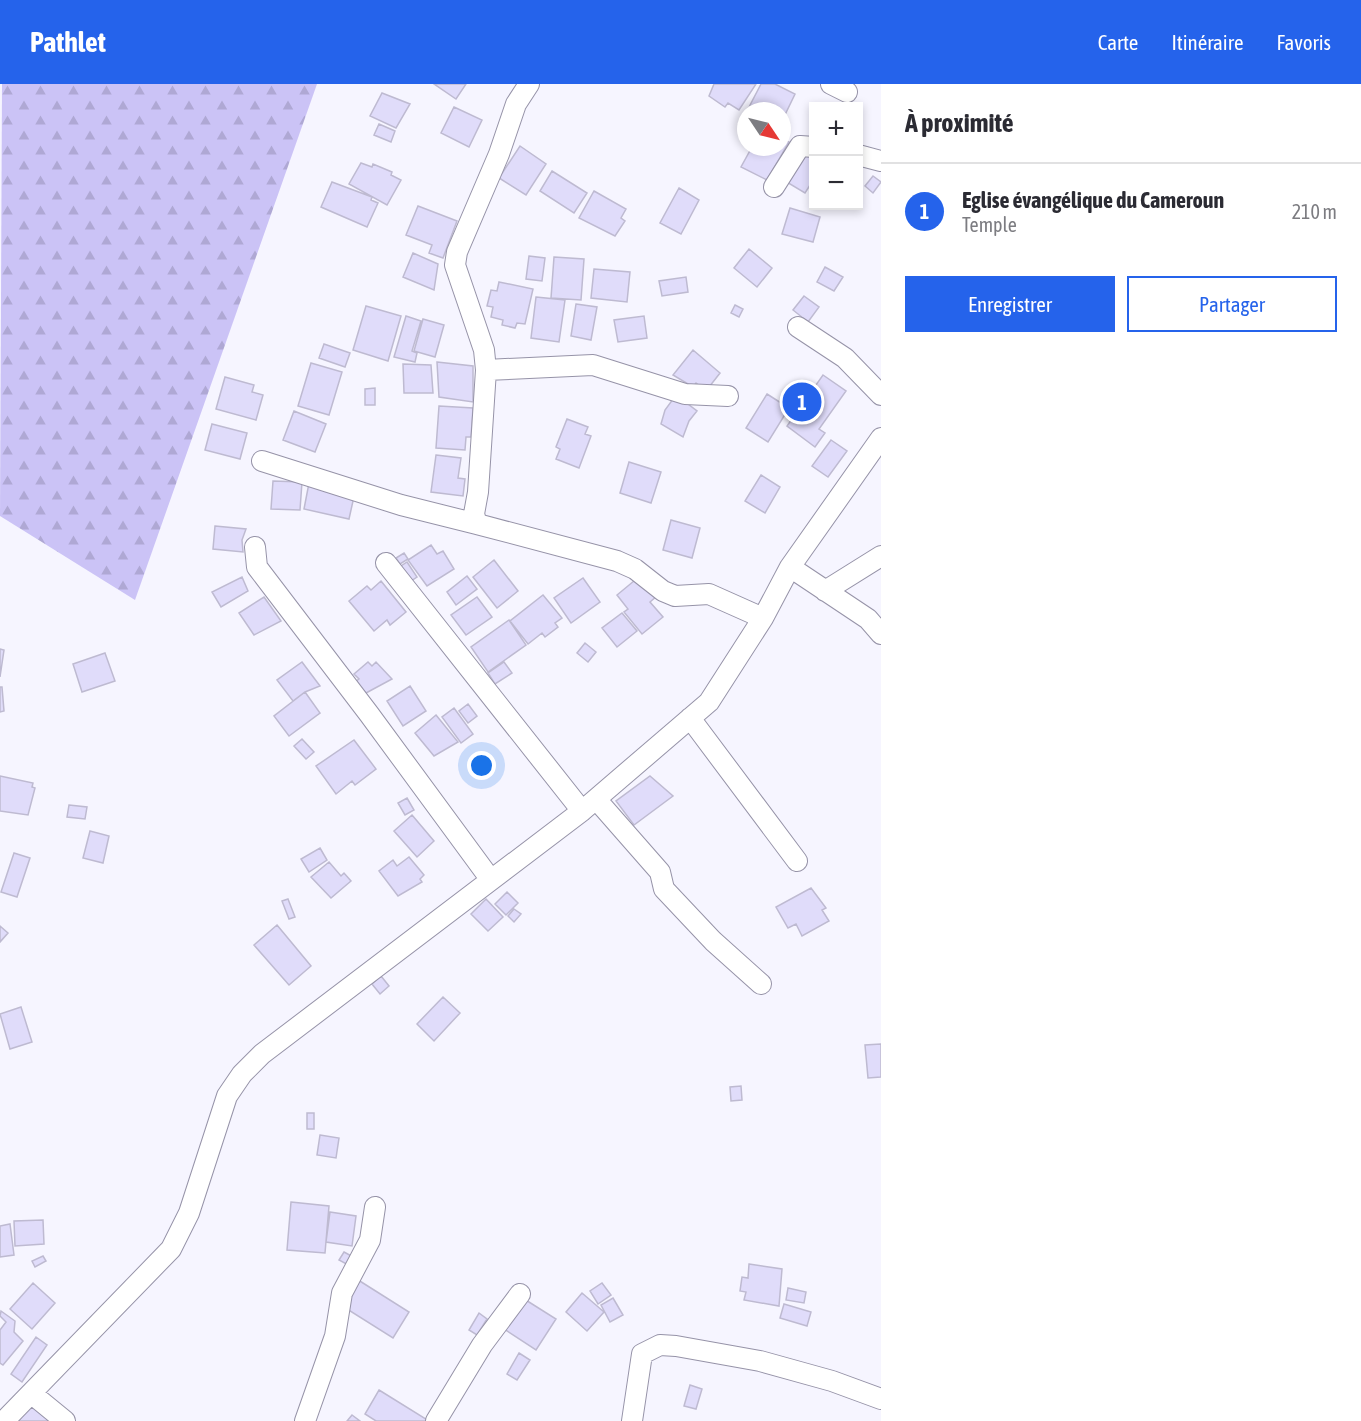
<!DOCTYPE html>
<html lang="fr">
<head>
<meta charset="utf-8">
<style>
	:root { --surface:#fff; --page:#f2f2f3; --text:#2b2b33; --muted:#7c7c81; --line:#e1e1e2; --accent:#2563eb }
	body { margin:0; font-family:"Asap Condensed",sans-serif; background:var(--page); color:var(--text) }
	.controls { position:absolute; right:18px; top:18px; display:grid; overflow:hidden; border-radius:0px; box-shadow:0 3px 9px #0003 }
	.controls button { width:54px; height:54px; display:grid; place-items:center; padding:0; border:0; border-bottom:2px solid var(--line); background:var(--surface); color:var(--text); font:30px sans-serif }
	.compass { position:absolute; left:737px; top:18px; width:54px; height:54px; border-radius:50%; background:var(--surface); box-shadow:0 3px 9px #0003; rotate:125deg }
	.you { position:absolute; left:482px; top:682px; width:21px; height:21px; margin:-15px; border:4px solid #fff; border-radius:50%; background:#1a73e8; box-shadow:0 0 0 9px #1a73e833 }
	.badge { display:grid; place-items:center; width:39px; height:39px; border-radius:50%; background:var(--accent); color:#fff; font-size:20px; font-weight:700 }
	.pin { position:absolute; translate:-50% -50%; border:3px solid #fff; box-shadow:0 2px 6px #0006 }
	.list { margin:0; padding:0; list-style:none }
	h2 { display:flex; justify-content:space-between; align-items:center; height:78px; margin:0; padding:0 24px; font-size:26px }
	h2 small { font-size:20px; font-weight:400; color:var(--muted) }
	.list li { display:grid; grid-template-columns:39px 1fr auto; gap:18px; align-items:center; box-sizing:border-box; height:96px; padding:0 24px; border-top:2px solid var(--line) }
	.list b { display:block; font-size:22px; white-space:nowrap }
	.list p { margin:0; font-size:20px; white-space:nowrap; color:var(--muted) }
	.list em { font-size:20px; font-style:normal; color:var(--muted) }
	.actions { display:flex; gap:12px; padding:18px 24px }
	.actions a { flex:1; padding:14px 0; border:2px solid var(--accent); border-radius:0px; text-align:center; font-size:21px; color:var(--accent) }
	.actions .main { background:var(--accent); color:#fff }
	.map { position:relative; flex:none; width:881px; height:1337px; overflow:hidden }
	header { display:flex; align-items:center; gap:36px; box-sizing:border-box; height:84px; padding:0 30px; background:var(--accent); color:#fff }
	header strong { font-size:28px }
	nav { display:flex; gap:33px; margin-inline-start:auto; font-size:21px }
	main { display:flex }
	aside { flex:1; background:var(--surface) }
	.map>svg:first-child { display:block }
	.forest { fill:url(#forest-firs) }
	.building { fill:#e0dcfa; stroke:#bebad1; stroke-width:1.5 }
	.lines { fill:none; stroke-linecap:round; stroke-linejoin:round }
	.minor-casing { stroke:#9693a8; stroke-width:22 }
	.minor { stroke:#fff; stroke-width:20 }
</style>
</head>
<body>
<header>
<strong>Pathlet</strong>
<nav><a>Carte</a><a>Itinéraire</a><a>Favoris</a></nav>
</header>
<main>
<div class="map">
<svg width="881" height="1337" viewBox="0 0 881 1337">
	<defs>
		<pattern id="forest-firs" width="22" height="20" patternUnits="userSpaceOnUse" patternTransform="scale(1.5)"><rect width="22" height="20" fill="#cbc3f6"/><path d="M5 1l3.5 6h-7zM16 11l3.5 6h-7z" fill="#afa8d4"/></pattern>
	</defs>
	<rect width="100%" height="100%" fill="#f6f5ff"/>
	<path class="forest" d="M2,0h315l-182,516 -135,-84z"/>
	<path class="building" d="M434,0h32l-10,15z
		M714,0h42l-17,26 -11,-7 -3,4 -16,-11z
		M761,0h14l20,10 -13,27v-10h-35z
		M382,9l28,11 -14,24 -26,-12z
		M454,23l28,13 -13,27 -28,-14z
		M379,40l16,7 -4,11 -17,-7z
		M782,55l7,3 -22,38 -26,-13 11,-20h30z
		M520,62l26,18 -20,31 -27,-17z
		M803,68l11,6v21l-9,14 -20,-12z
		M361,79l11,4 1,-3 19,8 -1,3 10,5 -14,25 -38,-21z
		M552,87l35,22 -13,20 -34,-22z
		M873,92l8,6 -8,11 -8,-7z
		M332,98l40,15 -1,3 7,3 -11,24 -46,-20z
		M679,104l20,12 -18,34 -21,-11z
		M594,107l32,18 -5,9 4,3 -10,15 -36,-18z
		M418,122l39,15 -14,37 -14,-5 3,-8 -26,-10z
		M790,124l30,9 -7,25 -31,-8z
		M749,165l23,19 -15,19 -23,-19z
		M413,169l25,11 -4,26 -31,-13z
		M529,172l16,2 -3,23 -16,-2z
		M554,173l30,2 -3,41 -30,-2z
		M825,183l18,10 -9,14 -17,-9z
		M594,185l36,3 -3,30 -36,-4z
		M686,193l2,15 -26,4 -3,-15z
		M499,198l34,7 -8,35 -8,-1 -2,5 -13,-3 1,-5 -12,-3 2,-10 -6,-1 4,-16 6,1z
		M804,212l15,11 -11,15 -15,-12z
		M536,213l29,3 -6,42 -28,-4z
		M576,220l21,3 -6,33 -20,-4z
		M735,221l8,4 -4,8 -8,-4z
		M366,222l35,10 -13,45 -35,-11z
		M406,232l15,5 -9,30 5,2 -2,9 -21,-5z
		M644,232l3,22 -29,4 -4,-22z
		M423,235l21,6 -9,32 -21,-6z
		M324,260l26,9 -5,14 -26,-9z
		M693,266l27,23 -14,18 -10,-8 -3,4 -20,-12z
		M437,278l36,4v36l-34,-5z
		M311,279l31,9 -13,43 -31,-9z
		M403,280l28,1 2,28h-29z
		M823,291l23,16 -27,38 6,4 -10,14 -28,-21z
		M225,293l29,8 -2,7 11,3 -7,25 -40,-11z
		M375,304v17h-10v-16z
		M767,310l22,14 -21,34 -22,-14z
		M793,310l6,4 -6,9 -7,-4z
		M676,311l21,16 -8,10 -6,16 -22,-13 4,-14z
		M439,322l34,2 -2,29h-5l-1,13 -29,-2z
		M294,327l32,13 -11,28 -32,-12z
		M567,335l21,8 -3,7 6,2 -12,32 -23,-9 4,-10 -4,-2z
		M212,340l35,9 -7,26 -35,-9z
		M831,356l16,11 -19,26 -16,-11z
		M436,371l25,3 -3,20 7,1 -2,17 -32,-4z
		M629,378l32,10 -10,31 -31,-10z
		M761,391l19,12 -15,26 -20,-12z
		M273,397l29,1 -2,28 -29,-1z
		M309,399l46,9 -6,27 -45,-10z
		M671,436l29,8 -8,30 -29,-8z
		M215,442l31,3 -4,11 1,12 -30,-3z
		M431,461l6,9 6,-3 11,18 -27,17 -19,-26z
		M404,469l4,6 -8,5 -4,-6z
		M494,476l24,31 -21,17 -24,-31z
		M407,478l10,15 -6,4 -10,-15z
		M467,492l10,13 -21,16 -9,-13z
		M640,492l17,20 -7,6 13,15 -21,17 -18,-22 4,-3 -11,-14z
		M242,493l6,14 -27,16 -9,-15z
		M583,494l17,24 -29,21 -17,-25z
		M381,497l25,31 -16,13 -3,-5 -13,11 -25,-30 18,-15 4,4z
		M543,511l19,23 -7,5 3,4 -13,10 -3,-4 -14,11 -18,-23z
		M264,513l17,24 -27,14 -15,-22z
		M477,513l15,20 -26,18 -15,-20z
		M622,529l15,18 -20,16 -15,-19z
		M509,536l17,25 -38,27 -17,-25z
		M585,559l11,9 -8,10 -11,-9z
		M0,565l4,1 -4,27z
		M105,569l10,28 -33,11 -9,-28z
		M302,578l18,24 -15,6 -12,9 -16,-21z
		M368,578l4,4 4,-4 16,17 -26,14 -11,-11 4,-3 -5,-5z
		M504,578l8,11 -17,11 -7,-11z
		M410,602l16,25 -23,15 -16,-25z
		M0,603h2l2,24 -4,1z
		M305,608l15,21 -31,23 -15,-20z
		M468,620l9,12 -9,7 -9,-12z
		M454,624l19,26 -12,9 -19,-26z
		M436,631l22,27 -24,14 -19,-23z
		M302,655l12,13 -8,7 -12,-13z
		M354,656l22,29 -21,16 -3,-4 -16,13 -20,-28z
		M0,692l33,7 -1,4 3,1 -7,27 -28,-4z
		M650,692l23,20 -39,29 -18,-24z
		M407,714l7,12 -9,5 -7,-12z
		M69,721l18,2 -2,12 -18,-2z
		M412,731l22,26 -17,16 -23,-26z
		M90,747l19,5 -6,27 -20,-5z
		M320,764l7,12 -18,12 -8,-13z
		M14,769l16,5 -13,39 -16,-5z
		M409,773l15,18 -4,4 2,3 -24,14 -19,-25 14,-11 4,6z
		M329,778l12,14 3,-3 7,8 -20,17 -20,-21z
		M811,804l15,20 -4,2 7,11 -27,15 -6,-12 -8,4 -12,-21z
		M507,808l11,11 -12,12 -11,-11z
		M288,815l7,18 -6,2 -7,-18z
		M486,815l17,18 -15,14 -17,-17z
		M514,825l7,5 -7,8 -6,-6z
		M277,841l34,41 -22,19 -35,-40z
		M0,842l8,7 -8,9z
		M381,892l8,10 -9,8 -8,-10z
		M443,913l17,16 -26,28 -17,-17z
		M21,923l11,35 -22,7 -10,-35z
		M881,960v33l-13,1 -3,-33z
		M741,1002l1,14 -11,1 -1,-14z
		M307,1029h7v16h-7z
		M320,1051l19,3 -3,20 -19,-3z
		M291,1118l38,4 -4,47 -38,-3z
		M330,1128l26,4 -4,30 -26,-4z
		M43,1136l1,24 -29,2 -1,-25z
		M10,1140l4,31 -14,2v-31z
		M344,1168l13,7 -5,8 -13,-7z
		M43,1172l3,5 -11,6 -3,-6z
		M749,1180l33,5 -3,37 -35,-6 2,-8 -6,-1 2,-14 6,1z
		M355,1194l54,34 -16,26 -54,-34z
		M33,1199l22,20 -23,26 -22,-20z
		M602,1199l9,12 -13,9 -8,-13z
		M788,1204l18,4 -2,11 -18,-3z
		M582,1209l22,19 -17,19 -21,-19z
		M521,1213l35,22 -20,31 -35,-23z
		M613,1214l10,17 -13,7 -9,-17z
		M784,1220l27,8 -4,14 -27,-8z
		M1,1227l14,10 -1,11 9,9 -20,24 -3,-2v-33l6,-8 -6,-6z
		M479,1229l8,6 -10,16 -8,-5z
		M36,1253l11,8 -25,37 -11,-8z
		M519,1269l11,7 -13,20 -10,-6z
		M690,1301l12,4 -6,20 -12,-3z
		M379,1306l50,31h-53l-11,-7z
		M32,1319l22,18h-36z
		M352,1331l8,6h-13z"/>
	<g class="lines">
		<g class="minor-casing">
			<path id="minor" d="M529,0l-13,20 -17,50 -42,98 -2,13 29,85 2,20 -8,122 -4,22 3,10 140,37 18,8 28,22 12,5 34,-2 54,24
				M831,0l16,8
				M858,71l23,6
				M774,103l26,-41 14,1
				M798,243l47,31 36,37
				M486,286l107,-5 92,29 43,2
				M262,377l139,44 76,19
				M255,463l2,20 112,147 122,166
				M386,479l196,248
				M790,483l78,52 13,15
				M825,507l56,-35
				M690,634l107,143
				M596,715l64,73 4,17 49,52 48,43
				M32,1310l33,27
				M4,1337l167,-172 18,-36 38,-117 15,-22 20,-20 320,-243 127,-109 54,-84 27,-51 91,-129
				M305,1337l30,-85 7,-43 28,-53 5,-33
				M436,1337l46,-76 38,-51
				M632,1337l10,-67 18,-9 16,1 84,15 72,20 49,18"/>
		</g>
		<use href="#minor" class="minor"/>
	</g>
</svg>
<div class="controls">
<button>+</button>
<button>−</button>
</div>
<svg class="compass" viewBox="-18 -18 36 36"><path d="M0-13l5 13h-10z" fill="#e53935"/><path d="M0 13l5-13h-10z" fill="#7c7c81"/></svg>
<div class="you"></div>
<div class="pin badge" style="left:802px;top:318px">1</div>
</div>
<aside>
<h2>À proximité<small></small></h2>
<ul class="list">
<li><span class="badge">1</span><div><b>Eglise évangélique du Cameroun</b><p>Temple</p></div><em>210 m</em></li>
</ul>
<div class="actions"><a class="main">Enregistrer</a><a>Partager</a></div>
</aside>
</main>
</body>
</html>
